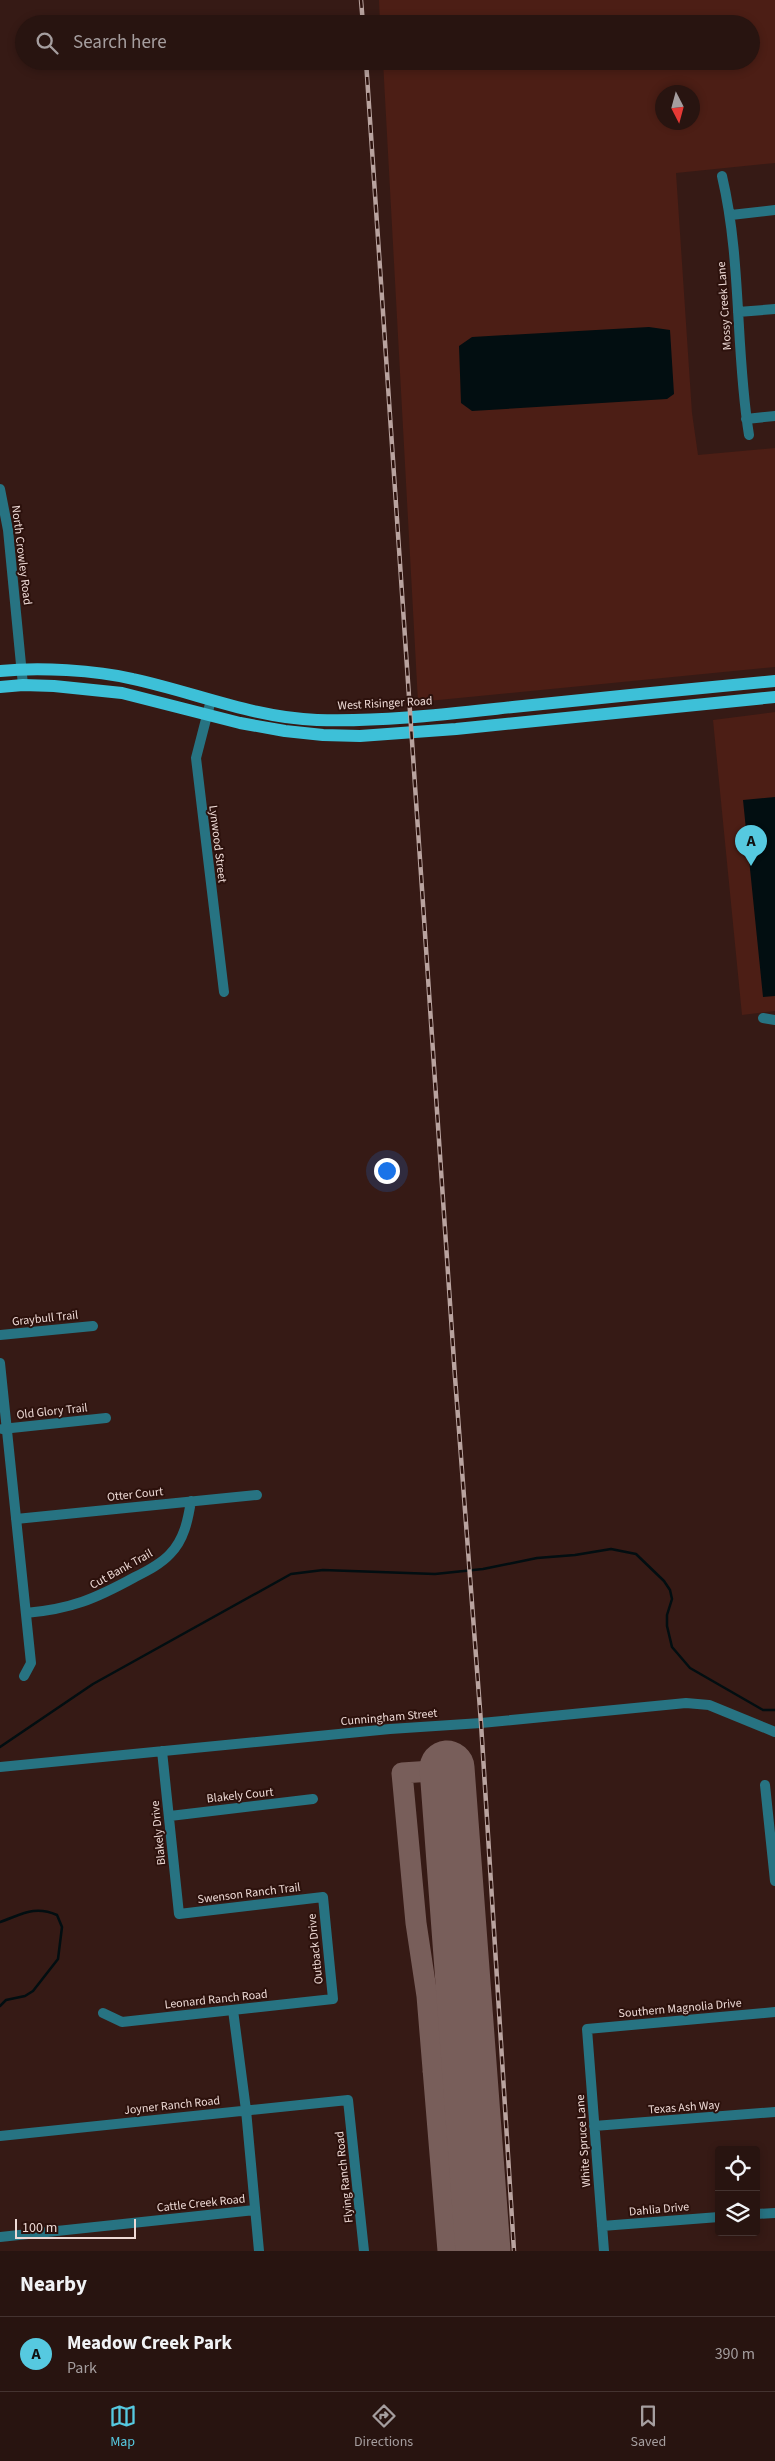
<!DOCTYPE html>
<html lang="en">
<head>
<meta charset="utf-8">
<style>
	:root { --surface:#281410; --page:#34211e; --text:#f1f3f6; --muted:#a59e9f; --line:#443330; --accent:#56c9e0 }
	body { margin:0; font-family:"Source Sans 3",sans-serif; background:var(--page); color:var(--text) }
	.controls { position:absolute; right:15px; bottom:15px; display:grid; overflow:hidden; border-radius:5px; box-shadow:0 2px 8px #0003 }
	.controls button { width:45px; height:45px; display:grid; place-items:center; padding:0; border:0; border-bottom:1px solid var(--line); background:var(--surface); color:var(--text); font:25px sans-serif }
	.compass { position:absolute; left:655px; top:85px; width:45px; height:45px; border-radius:50%; background:var(--surface); box-shadow:0 2px 8px #0003; rotate:174deg }
	.scale { position:absolute; left:15px; bottom:12px; width:121px; box-sizing:border-box; padding-left:5px; border:2px solid #eedad6; border-top:0; font-size:14px; line-height:18px; white-space:nowrap; color:#eedad6; -webkit-text-stroke:4px #2c110c; paint-order:stroke }
	.you { position:absolute; left:386px; top:1170px; width:18px; height:18px; margin:-12px; border:4px solid #fff; border-radius:50%; background:#1a73e8; box-shadow:0 0 0 8px #1a73e833 }
	.badge { display:grid; place-items:center; width:32px; height:32px; border-radius:50%; background:var(--accent); color:#111; font-size:16px; font-weight:700 }
	.pin { position:absolute; translate:-50% -41px; filter:drop-shadow(0 1px 2px #0008) }
	.pin::after { content:''; position:absolute; top:26px; width:18px; height:15px; background:inherit; clip-path:polygon(0 0,100% 0,50% 100%) }
	.list { margin:0; padding:0; list-style:none }
	h2 { display:flex; justify-content:space-between; align-items:center; height:65px; margin:0; padding:0 20px; font-size:21px }
	h2 small { font-size:16px; font-weight:400; color:var(--muted) }
	.list li { display:grid; grid-template-columns:32px 1fr auto; gap:15px; align-items:center; box-sizing:border-box; height:75px; padding:0 20px; border-top:1px solid var(--line) }
	.list b { display:block; font-size:19px; white-space:nowrap }
	.list p { margin:0; font-size:16px; white-space:nowrap; color:var(--muted) }
	.list em { font-size:16px; font-style:normal; color:var(--muted) }
	.icon { flex:none; width:28px; height:28px; fill:none; stroke:currentColor; stroke-width:2; stroke-linecap:round; stroke-linejoin:round }
	.map { position:relative; flex:none; width:775px; height:2251px; overflow:hidden }
	.search { position:absolute; background:var(--surface); box-shadow:0 2px 8px #0003; left:15px; right:15px; top:15px; height:55px; display:flex; align-items:center; gap:12px; box-sizing:border-box; padding:0 18px; border-radius:28px; color:var(--muted); font-size:19px }
	.sheet { height:140px; background:var(--surface) }
	nav { display:flex; justify-content:space-around; align-items:center; box-sizing:border-box; height:70px; border-top:1px solid var(--line); background:var(--surface); font-size:14px; color:var(--muted) }
	nav a { display:grid; justify-items:center; gap:2px }
	nav .on { color:var(--accent) }
	.map>svg:first-child { display:block }
	.green { fill:#4c1e15; fill-rule:evenodd }
	.water { fill:#020e11 }
	.lines { fill:none; stroke-linecap:round; stroke-linejoin:round }
	.stream { stroke:#020e11; stroke-width:2.5 }
	.taxiway { stroke:#785e5a; stroke-width:21 }
	.runway { stroke:#785e5a; stroke-width:55 }
	.minor { stroke:#277382; stroke-width:10 }
	.major { stroke:#3dc0d8; stroke-width:12 }
	.rail-casing { stroke:#b9a39f; stroke-width:4.5 }
	.rail { stroke:#2c110c; stroke-width:2.5; stroke-dasharray:8; stroke-linecap:butt }
	.labels { text-anchor:middle; stroke-width:4; stroke-linejoin:round; paint-order:stroke }
	.street-label { font-size:12px; fill:#eedad6; stroke:#2c110c }
</style>
</head>
<body>
<div class="map">
<svg width="775" height="2251" viewBox="0 0 775 2251">
	<rect width="100%" height="100%" fill="#361a15"/>
	<path class="green" d="M379,0h396v163l-99,10 16,240 6,42 77,-7v219l-357,35 -35,-641h368v-37h-371zM662,92h30v30h-30z
		M775,712v299l-33,4 -29,-295z"/>
	<path class="water" d="M649,327l21,3 4,64 -7,5 -195,12 -11,-8 -2,-57 13,-9z
		M775,797v199l-12,1 -20,-197z"/>
	<g class="lines">
		<path class="stream" d="M0,1747l93,-63 198,-110 32,-4 112,4 48,-5 54,-11 38,-3 36,-6 25,5 28,27 6,9 2,9 -5,16v11l5,21 18,21 73,42h12
			M0,1922c21,-7 34,-17 57,-7l5,12 -4,32 -25,32 -8,5 -19,4 -6,6"/>
		<path class="taxiway" d="M447,1770l-45,3 14,150 11,73 21,255
			M433,2071l36,-4"/>
		<path class="runway" d="M447,1768l36,483"/>
		<path class="minor" d="M722,176c20,85 13,173 27,259
			M731,215l44,-5
			M738,312l37,-3
			M746,419l29,-3
			M0,489l8,41 15,155
			M211,700l-15,58 28,234
			M763,1018l12,2
			M0,1335l93,-9
			M0,1363l31,300 -7,13
			M2,1429l104,-11
			M16,1519l241,-24
			M26,1613c45,-4 69,-14 109,-36 12,-6 26,-13 35,-23 14,-14 18,-34 21,-53
			M0,1767l390,-38 91,-6 205,-20 23,2 66,27
			M765,1785l10,96
			M170,1816l143,-17
			M233,2010l13,100 13,141
			M103,2013l19,9 211,-23 -10,-102 -144,17 -17,-163
			M594,2126l181,-14
			M0,2136l348,-36 16,151
			M756,2214l19,-1
			M602,2226l117,-9
			M0,2237l255,-27
			M604,2251l-17,-222 188,-17"/>
		<path class="major" d="M0,671c39,-4 95,-1 133,8 61,13 121,39 184,41 65,2 131,-6 196,-13 87,-9 175,-18 262,-26
			M0,687l23,-2 31,1 68,7 118,30 45,8 38,4 37,1 96,-7 319,-32"/>
		<g class="rail-casing">
			<path id="rail" d="M361,0l2,24
				M366,61l89,1316 26,346 33,528"/>
		</g>
		<use href="#rail" class="rail"/>
	</g>
	<g class="labels">
		<g class="street-label">
			<text transform="translate(724 306) rotate(-94)" y="4">Mossy Creek Lane</text>
			<text transform="translate(22 555) rotate(83)" y="4">North Crowley Road</text>
			<text transform="translate(385 703) rotate(-3)" y="4">West Risinger Road</text>
			<text transform="translate(218 844) rotate(83)" y="4">Lynwood Street</text>
			<text transform="translate(45 1318) rotate(-6)" y="4">Graybull Trail</text>
			<text transform="translate(52 1411) rotate(-6)" y="4">Old Glory Trail</text>
			<text transform="translate(135 1494) rotate(-6)" y="4">Otter Court</text>
			<text transform="translate(121 1569) rotate(-29)" y="4">Cut Bank Trail</text>
			<text transform="translate(389 1717) rotate(-5)" y="4">Cunningham Street</text>
			<text transform="translate(240 1795) rotate(-6)" y="4">Blakely Court</text>
			<text transform="translate(158 1833) rotate(-96)" y="4">Blakely Drive</text>
			<text transform="translate(249 1893) rotate(-7)" y="4">Swenson Ranch Trail</text>
			<text transform="translate(315 1949) rotate(-96)" y="4">Outback Drive</text>
			<text transform="translate(216 1999) rotate(-6)" y="4">Leonard Ranch Road</text>
			<text transform="translate(680 2008) rotate(-5)" y="4">Southern Magnolia Drive</text>
			<text transform="translate(172 2105) rotate(-6)" y="4">Joyner Ranch Road</text>
			<text transform="translate(684 2107) rotate(-4)" y="4">Texas Ash Way</text>
			<text transform="translate(583 2141) rotate(-94)" y="4">White Spruce Lane</text>
			<text transform="translate(344 2177) rotate(-96)" y="4">Flying Ranch Road</text>
			<text transform="translate(201 2203) rotate(-6)" y="4">Cattle Creek Road</text>
			<text transform="translate(659 2209) rotate(-5)" y="4">Dahlia Drive</text>
		</g>
	</g>
</svg>
<div class="controls">
<button><svg class="icon" aria-label="locate" viewBox="0 0 24 24"><circle cx="12" cy="12" r="6"/><path d="M12 2v4M12 18v4M2 12h4M18 12h4"/></svg></button>
<button><svg class="icon" aria-label="layers" viewBox="0 0 24 24"><path d="M12 4l9 5-9 5-9-5zM3 14l9 5 9-5"/></svg></button>
</div>
<svg class="compass" viewBox="-18 -18 36 36"><path d="M0-13l5 13h-10z" fill="#e53935"/><path d="M0 13l5-13h-10z" fill="#a59e9f"/></svg>
<div class="scale">100 m</div>
<div class="you"></div>
<div class="pin badge" style="left:751px;top:866px">A</div>
<div class="search"><svg class="icon" aria-label="search" viewBox="0 0 24 24"><circle cx="10" cy="10" r="6"/><path d="M15 15l6 6"/></svg>Search here</div>
</div>
<section class="sheet">
<h2>Nearby<small></small></h2>
<ul class="list">
<li><span class="badge">A</span><div><b>Meadow Creek Park</b><p>Park</p></div><em>390 m</em></li>
</ul>
</section>
<nav>
<a class="on"><svg class="icon" aria-label="map" viewBox="0 0 24 24"><path d="M3 6l6-2 6 2 6-2v14l-6 2-6-2-6 2zM9 4v14M15 6v14"/></svg>Map</a>
<a><svg class="icon" aria-label="directions" viewBox="0 0 24 24"><path d="M12 3l9 9-9 9-9-9zM9 14v-3h6M13 9l2 2-2 2"/></svg>Directions</a>
<a><svg class="icon" aria-label="saved" viewBox="0 0 24 24"><path d="M7 4h10v16l-5-4-5 4z"/></svg>Saved</a>
</nav>
</body>
</html>
